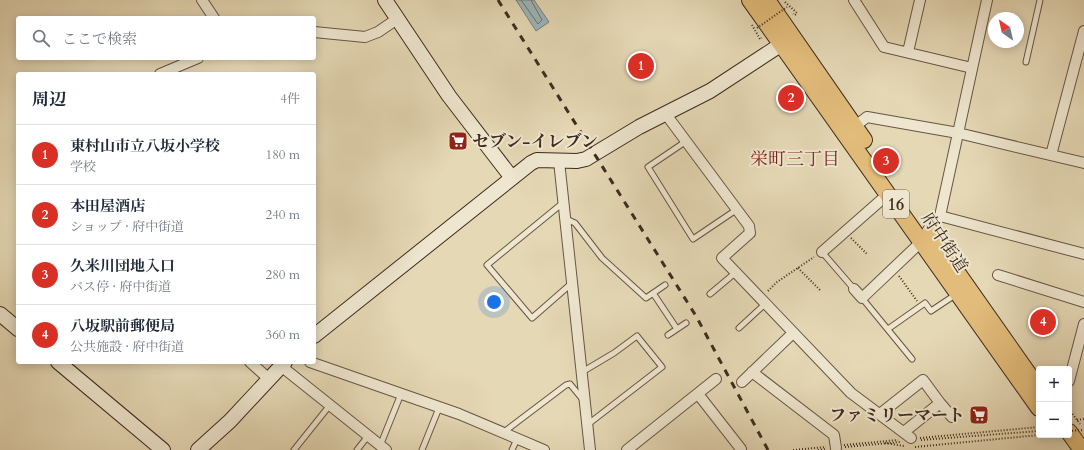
<!DOCTYPE html>
<html lang="ja">
<head>
<meta charset="utf-8">
<style>
	:root { --surface:#fff; --page:#f6f6f7; --text:#1f2937; --muted:#747a83; --line:#e0e1e3; --accent:#d93025 }
	body { margin:0; font-family:Cardo,"Noto Serif JP",serif; background:var(--page); color:var(--text) }
	.controls { position:absolute; right:12px; bottom:12px; display:grid; overflow:hidden; border-radius:4px; box-shadow:0 2px 10px #0003 }
	.controls button { width:36px; height:36px; display:grid; place-items:center; padding:0; border:0; border-bottom:1px solid var(--line); background:var(--surface); color:var(--text); font:20px sans-serif }
	.compass { position:absolute; left:988px; top:12px; width:36px; height:36px; border-radius:50%; background:var(--surface); box-shadow:0 2px 10px #0003; rotate:326deg }
	.you { position:absolute; left:494px; top:302px; width:14px; height:14px; margin:-10px; border:3px solid #fff; border-radius:50%; background:#1a73e8; box-shadow:0 0 0 6px #1a73e833 }
	.badge { display:grid; place-items:center; width:26px; height:26px; border-radius:50%; background:var(--accent); color:#fff; font-size:13px; font-weight:700 }
	.pin { position:absolute; translate:-50% -50%; border:2px solid #fff; box-shadow:0 1px 4px #0006 }
	.list { margin:0; padding:0; list-style:none }
	h2 { display:flex; justify-content:space-between; align-items:center; height:52px; margin:0; padding:0 16px; font-size:17px }
	h2 small { font-size:13px; font-weight:400; color:var(--muted) }
	.list li { display:grid; grid-template-columns:26px 1fr auto; gap:12px; align-items:center; box-sizing:border-box; height:60px; padding:0 16px; border-top:1px solid var(--line) }
	.list b { display:block; font-size:15px; white-space:nowrap }
	.list p { margin:0; font-size:13px; white-space:nowrap; color:var(--muted) }
	.list em { font-size:13px; font-style:normal; color:var(--muted) }
	.icon { flex:none; width:22px; height:22px; fill:none; stroke:currentColor; stroke-width:2; stroke-linecap:round; stroke-linejoin:round }
	.map { position:relative; flex:none; width:1084px; height:450px; overflow:hidden }
	.search { position:absolute; background:var(--surface); box-shadow:0 2px 10px #0003; left:16px; top:16px; width:300px; height:44px; display:flex; align-items:center; gap:10px; box-sizing:border-box; padding:0 14px; border-radius:4px; color:var(--muted); font-size:15px }
	.panel { position:absolute; background:var(--surface); box-shadow:0 2px 10px #0003; left:16px; top:72px; width:300px; height:292px; border-radius:4px }
	.map>svg:first-child { display:block }
	.water { fill:#9cb6ba; stroke:#777e7c }
	.lines { fill:none; stroke-linecap:round; stroke-linejoin:round }
	.shore { stroke:#6e706c; stroke-width:1 }
	.lane-casing { stroke:#685644; stroke-width:7 }
	.street-casing { stroke:#685644; stroke-width:12 }
	.secondary-casing { stroke:#3f2b1e; stroke-width:16 }
	.primary-casing { stroke:#3f2b1e; stroke-width:18 }
	.path { stroke:#3f2b1e; stroke-width:2; stroke-dasharray:1 2; stroke-linecap:butt }
	.lane { stroke:#eee6cf; stroke-width:5 }
	.street { stroke:#eee6cf; stroke-width:10 }
	.secondary { stroke:#eee6cf; stroke-width:14 }
	.primary { stroke:#e2bc7a; stroke-width:16 }
	.rail { stroke:#3f2b1e; stroke-width:3; stroke-dasharray:7 7; stroke-linecap:butt }
	.path-bridge { stroke:#3f2b1e; stroke-width:2; stroke-dasharray:1 2; stroke-linecap:butt }
	.labels { text-anchor:middle; stroke-width:4; stroke-linejoin:round; paint-order:stroke }
	.shield { fill:#eee6cf; stroke:#746353; stroke-width:1 }
	.shield-label { font-size:16px; font-weight:bold; fill:#3f2b1e }
	.poi-label { font-size:17px; font-weight:bold; fill:#3f2b1e; stroke:#eee6cf; text-anchor:start }
	.street-label { font-size:17px; fill:#3f2b1e; stroke:#eee6cf }
	.neighbourhood-label { font-size:18px; fill:#7a1f14; stroke:#eee6cf }
</style>
</head>
<body>
<div class="map">
<svg width="1084" height="450" viewBox="0 0 1084 450">
	<rect width="100%" height="100%" fill="#e5d8b5"/>
	<filter id="stains"><feTurbulence type="fractalNoise" baseFrequency=".005" numOctaves="4"/><feColorMatrix values="0 0 0 0 .2 0 0 0 0 .09 0 0 0 0 .02 0 0 0 .5 -.17"/></filter>
	<radialGradient id="worn" r=".72"><stop offset=".6" stop-color="#630" stop-opacity="0"/><stop offset="1" stop-color="#630" stop-opacity=".3"/></radialGradient>
	<path class="water" d="M516,0h18l15,22 -13,9z"/>
	<g class="lines">
		<path class="shore" d="M521,0l17,24 4,-4 -11,-20"/>
		<g class="lane-casing">
			<path id="lane" d="M1026,62l14,-62
				M685,142l-37,25 45,72 43,-29
				M564,202l-77,63 45,53 40,-35
				M566,219l9,4 27,35 44,40 19,-13
				M822,252l32,37
				M653,293l24,36
				M710,294l25,-21
				M862,298l50,61
				M739,328l26,-24
				M888,329l37,-26 6,8 24,-16
				M668,335l18,-12
				M582,372l32,-19 23,-17 25,31 -75,58
				M504,432l62,-47 4,-1 14,17
				M380,446l21,-52
				M294,450l36,-45
				M357,450l11,-14
				M422,450l17,-42
				M512,450l5,-11"/>
		</g>
		<g class="street-casing">
			<path id="street" d="M202,0l12,18
				M854,0l30,47 88,21
				M314,32l51,5 13,-5 19,-13
				M908,52l12,-52
				M160,74l38,-16
				M665,113l84,113 1,7 -28,25 129,135 60,45
				M854,127l13,-10 91,16 126,30
				M1051,155l33,-124
				M559,161l31,289
				M940,216l144,38
				M822,252l66,-58
				M998,275l86,27
				M854,289l8,9 60,-57 6,-11 12,-14 47,-216
				M250,362l19,17
				M310,362l149,52 85,36
				M281,366l105,84
				M752,372l82,63 2,13
				M1069,381l15,-57
				M742,382l51,-49
				M698,394l43,55
				M940,403l12,14
				M880,414l43,-34 17,23 -36,29
				M627,450l89,-71"/>
		</g>
		<g class="secondary-casing">
			<path id="secondary" d="M385,0l64,96 63,82
				M0,314l18,15
				M314,336l217,-173 6,-3 40,1 9,-2 53,-32 71,-36 81,-53
				M58,362l105,88
				M198,450l32,-29 55,-59"/>
		</g>
		<g class="primary-casing">
			<path id="primary" d="M750,0l289,408
				M767,0l97,140
				M930,234l109,155
				M1069,432l13,18"/>
		</g>
		<path class="path" d="M785,2l12,11 -2,2 -2,-1
			M752,25l8,14 2,-1
			M851,238l16,16
			M798,268l22,22
			M899,276l18,25
			M768,291l9,-9 37,-25
			M1069,409l11,15
			M1077,420l7,-1
			M920,438l119,-11
			M921,440l118,-9
			M885,443l19,3
			M844,445l54,-5
			M845,447l55,-5
			M915,447l124,-12
			M793,450l33,-3
			M818,450l9,-1"/>
		<use href="#lane" class="lane"/>
		<use href="#street" class="street"/>
		<use href="#secondary" class="secondary"/>
		<use href="#primary" class="primary"/>
		<path class="rail" d="M498,0l198,316 72,134"/>
		<path class="path-bridge" d="M757,28l30,-21
			M1069,431l15,-1"/>
	</g>
	<defs>
		<g id="supermarket-square" transform="scale(1)"><rect x="-9" y="-9" width="18" height="18" rx="4" fill="#8f2418" stroke="#eee6cf"/><path d="M-6-5.5h2.5l.6 2H6L4.5 2H-2.5L-4.4-4H-6ZM-1.5 3.2a1.3 1.3 0 1 0 .1 0ZM3 3.2a1.3 1.3 0 1 0 .1 0Z" fill="#fff"/></g>
	</defs>
	<g fill-rule="evenodd">
		<use href="#supermarket-square" x="458" y="141"/>
		<use href="#supermarket-square" x="979" y="415"/>
	</g>
	<g class="labels">
		<rect class="shield" x="883" y="190" width="26" height="28" rx="3"/>
		<g class="shield-label">
			<text x="896" y="210">16</text>
		</g>
		<g class="poi-label">
			<text x="472" y="147">セブン-イレブン</text>
			<text x="965" y="421" text-anchor="end">ファミリーマート</text>
		</g>
		<g class="street-label">
			<text transform="translate(945 242) rotate(56)" y="6">府中街道</text>
		</g>
		<g class="neighbourhood-label">
			<text x="795" y="165">栄町三丁目</text>
		</g>
	</g>
	<rect width="100%" height="100%" filter="url(#stains)"/>
	<rect width="100%" height="100%" fill="url(#worn)"/>
</svg>
<div class="controls">
<button>+</button>
<button>−</button>
</div>
<svg class="compass" viewBox="-18 -18 36 36"><path d="M0-13l5 13h-10z" fill="#e53935"/><path d="M0 13l5-13h-10z" fill="#747a83"/></svg>
<div class="you"></div>
<div class="pin badge" style="left:641px;top:66px">1</div>
<div class="pin badge" style="left:791px;top:98px">2</div>
<div class="pin badge" style="left:886px;top:161px">3</div>
<div class="pin badge" style="left:1043px;top:322px">4</div>
<div class="search"><svg class="icon" aria-label="search" viewBox="0 0 24 24"><circle cx="10" cy="10" r="6"/><path d="M15 15l6 6"/></svg>ここで検索</div>
<section class="panel">
<h2>周辺<small>4件</small></h2>
<ul class="list">
<li><span class="badge">1</span><div><b>東村山市立八坂小学校</b><p>学校</p></div><em>180 m</em></li>
<li><span class="badge">2</span><div><b>本田屋酒店</b><p>ショップ · 府中街道</p></div><em>240 m</em></li>
<li><span class="badge">3</span><div><b>久米川団地入口</b><p>バス停 · 府中街道</p></div><em>280 m</em></li>
<li><span class="badge">4</span><div><b>八坂駅前郵便局</b><p>公共施設 · 府中街道</p></div><em>360 m</em></li>
</ul>
</section>
</div>
</body>
</html>
